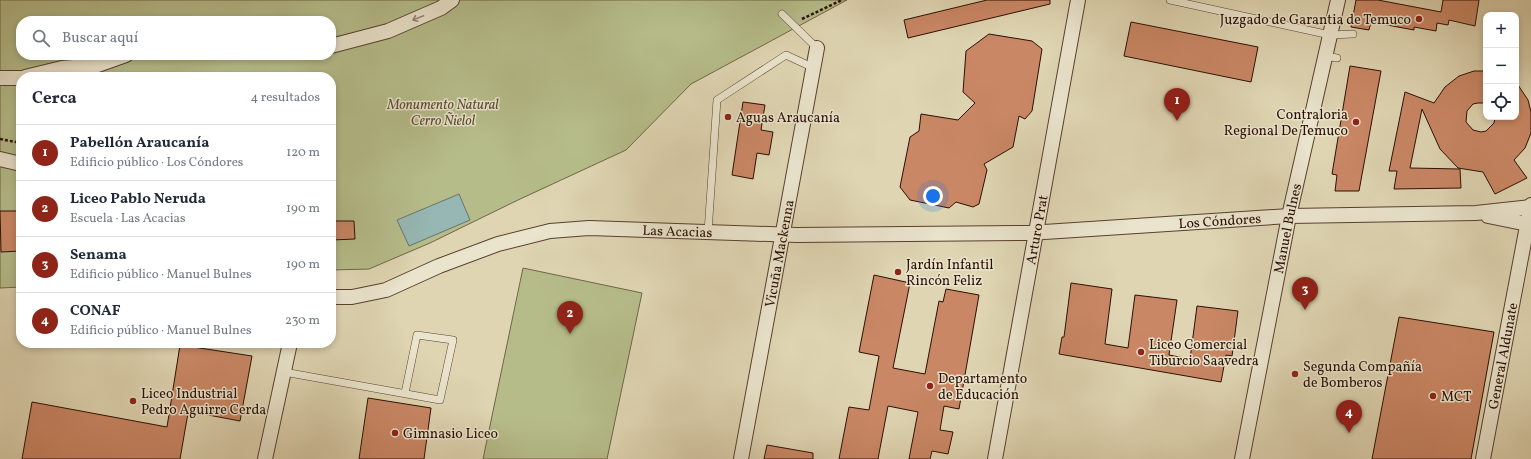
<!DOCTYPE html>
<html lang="es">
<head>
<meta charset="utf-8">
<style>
	:root { --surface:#fff; --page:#f6f6f7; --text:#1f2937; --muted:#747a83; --line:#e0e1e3; --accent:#8f2418 }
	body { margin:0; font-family:Vollkorn,serif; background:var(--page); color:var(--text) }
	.controls { position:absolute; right:12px; top:12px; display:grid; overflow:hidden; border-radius:8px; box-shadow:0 2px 6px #0003 }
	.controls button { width:36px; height:36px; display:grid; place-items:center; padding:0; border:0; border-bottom:1px solid var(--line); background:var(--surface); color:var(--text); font:20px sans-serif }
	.you { position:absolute; left:933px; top:196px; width:14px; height:14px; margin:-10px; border:3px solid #fff; border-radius:50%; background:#1a73e8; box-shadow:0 0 0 6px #1a73e833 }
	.badge { display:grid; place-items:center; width:26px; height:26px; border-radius:50%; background:var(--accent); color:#fff; font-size:13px; font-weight:700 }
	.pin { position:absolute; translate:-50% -33px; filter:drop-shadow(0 1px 2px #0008) }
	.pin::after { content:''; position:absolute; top:21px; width:14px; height:12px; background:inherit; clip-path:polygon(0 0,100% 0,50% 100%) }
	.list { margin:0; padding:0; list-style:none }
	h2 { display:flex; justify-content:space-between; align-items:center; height:52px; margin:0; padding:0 16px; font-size:17px }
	h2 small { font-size:13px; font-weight:400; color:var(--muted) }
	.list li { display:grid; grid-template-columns:26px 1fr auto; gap:12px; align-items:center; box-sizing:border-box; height:56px; padding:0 16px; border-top:1px solid var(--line) }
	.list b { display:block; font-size:15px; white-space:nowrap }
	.list p { margin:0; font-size:13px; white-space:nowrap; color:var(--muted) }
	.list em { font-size:13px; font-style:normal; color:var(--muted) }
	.icon { flex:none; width:22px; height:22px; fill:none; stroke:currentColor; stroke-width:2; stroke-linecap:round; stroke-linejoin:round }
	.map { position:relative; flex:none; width:1531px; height:459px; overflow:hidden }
	.search { position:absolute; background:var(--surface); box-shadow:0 2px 6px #0003; left:16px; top:16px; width:320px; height:44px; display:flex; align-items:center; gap:10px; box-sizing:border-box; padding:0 14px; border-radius:16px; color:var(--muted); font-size:15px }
	.panel { position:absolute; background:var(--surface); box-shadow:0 2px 6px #0003; left:16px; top:72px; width:320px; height:276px; border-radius:16px }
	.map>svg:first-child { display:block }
	.green { fill:#b5bc8a; stroke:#706646; fill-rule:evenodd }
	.water { fill:#96b7b4; stroke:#6b746d }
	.building { fill:#ca8765; stroke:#2a0f03 }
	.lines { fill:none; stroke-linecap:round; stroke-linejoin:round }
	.lane-casing { stroke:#57402f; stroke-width:8 }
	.street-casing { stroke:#57402f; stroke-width:16 }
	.path { stroke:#2a0f03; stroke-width:2.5; stroke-dasharray:3 2; stroke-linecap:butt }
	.lane { stroke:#eae4cd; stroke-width:7 }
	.street { stroke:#eae4cd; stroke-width:14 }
	.oneway { stroke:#948472 }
	.poi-dot { fill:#8f2418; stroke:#eae4cd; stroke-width:1.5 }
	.labels { text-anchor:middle; stroke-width:3; stroke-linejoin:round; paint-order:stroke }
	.poi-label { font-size:14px; fill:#2a0f03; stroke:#eae4cd; text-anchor:start }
	.park-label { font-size:14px; font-style:italic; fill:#5b4c32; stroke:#eae4cd }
	.street-label { font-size:14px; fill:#2a0f03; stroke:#eae4cd }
</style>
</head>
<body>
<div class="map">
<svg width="1531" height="459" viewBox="0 0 1531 459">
	<rect width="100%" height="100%" fill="#dfd5b2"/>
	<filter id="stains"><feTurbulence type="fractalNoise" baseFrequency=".005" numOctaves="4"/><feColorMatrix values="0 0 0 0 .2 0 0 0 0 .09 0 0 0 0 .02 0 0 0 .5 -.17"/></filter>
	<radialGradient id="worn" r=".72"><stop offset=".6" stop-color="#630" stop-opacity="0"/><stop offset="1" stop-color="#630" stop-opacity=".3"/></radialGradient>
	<path class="green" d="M0,0h847l-156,84 -65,66 -108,50 -88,43 -61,26 -38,1v-193h-310v210l-21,1zM21,21h310v34h-310z
		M523,268l119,25 -35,166h-124z"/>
	<path class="water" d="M459,194l11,26 -61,26 -12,-26z"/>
	<path class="building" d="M987,0h63v4l-142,34 -4,-18z
		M1356,0h22l63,12 2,-12h36l-4,26 -26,-6 -1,5 -11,-2 -1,8 -22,-4v3l-43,-8 -2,8 -18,-3z
		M1131,22l127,25 -7,35 -127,-26z
		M989,34l43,7 10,8 -10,62 -7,8 -6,-3 -6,31 -29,17 3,6 -8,34 -6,3 -17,-5 -7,6 -39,-8 -10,-13 10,-50 9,-6 2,-17 37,6 17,-17 -12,-11 3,-41z
		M1350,66l31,5 -22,120h-24l2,-16 -5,-1z
		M1474,71h12v32h-8l-5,1 -6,7 -1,11 7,8 8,2 5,-1 8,-8 1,-6h21v-35l12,18 3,12v21l-6,15 -11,12 13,18 -32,16 -12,-22 -25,-4 -18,-19 -18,-40 -12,59 50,1 1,19 -67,1 3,-18h-8l16,-79 29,11 11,-16 14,-11z
		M743,102l22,3 -4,25 12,2 -4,23 -12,-2 -4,26 -21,-4z
		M0,211h21v40l-20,1z
		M331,221h23l1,18 -24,1z
		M874,275l36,8 -17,85 32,6 14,-73 4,1 3,-13 33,6 -20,114 -15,-3 -4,24 13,2 -5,22 -16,-3 -2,8h-21l9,-47 -30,-6 -10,53h-39l10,-52 20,3 10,-54 -20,-4z
		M1071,283l41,6 -7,55 23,4 7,-53 42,5 -8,55 21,4 7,-53 41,5 -6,45 -6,-1 -5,27 -162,-28 3,-17h2z
		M1399,317l95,15 -23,127h-99z
		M180,345l72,11 -12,65 -37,-7v1l-15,-2 -8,46h-158l10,-57 135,25z
		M368,398l63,10 -7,51h-65z
		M767,445l46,8v6h-49z"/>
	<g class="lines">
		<g class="lane-casing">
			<path id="lane" d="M1170,0l160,35 23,-1
				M782,14l35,34
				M1325,56l12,2
				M708,232l9,-132 69,-45 28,13
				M284,372l156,28 13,-60 -36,-5 -12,58"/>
		</g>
		<g class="street-casing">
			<g id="street">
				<path d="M331,46l57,-15 53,-23 11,-8"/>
				<path d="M25,77l37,-9 36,-3 28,-10"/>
				<path d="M0,78h21"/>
				<path d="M0,159l21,5"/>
				<path d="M1488,216l40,8"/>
				<path id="s1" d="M331,297h21l34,-7 53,-24 59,-22 52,-13 39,-3 208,7 232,-2 260,-17 187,-3 55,-6"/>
				<path d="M265,459l25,-116"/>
				<path id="s2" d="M741,459l76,-411"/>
				<path id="s3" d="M995,459l83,-459"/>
				<path id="s4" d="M1242,459l47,-243 49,-216"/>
				<path id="s5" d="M1483,459l48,-254"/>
			</g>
		</g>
		<path class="path" d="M802,19l40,-19
			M0,139l21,4"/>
		<use href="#lane" class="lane"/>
		<use href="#street" class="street"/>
	</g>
	<defs><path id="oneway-shaft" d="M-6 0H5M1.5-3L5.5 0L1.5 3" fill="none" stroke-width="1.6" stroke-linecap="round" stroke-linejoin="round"/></defs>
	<use class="oneway" href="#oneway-shaft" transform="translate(418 18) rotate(158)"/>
	<g class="poi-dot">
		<circle cx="1419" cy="19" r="4"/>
		<circle cx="728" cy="117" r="4"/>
		<circle cx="1356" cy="122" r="4"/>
		<circle cx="898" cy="272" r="4"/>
		<circle cx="1141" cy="352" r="4"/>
		<circle cx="1295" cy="374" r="4"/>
		<circle cx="930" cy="386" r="4"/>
		<circle cx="1433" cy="396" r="4"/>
		<circle cx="133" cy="401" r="4"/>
		<circle cx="395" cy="433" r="4"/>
	</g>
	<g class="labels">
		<g class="poi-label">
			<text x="1411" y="24" text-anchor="end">Juzgado de Garantia de Temuco</text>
			<text x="1348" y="119" text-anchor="end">Contraloria<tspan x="1348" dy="16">Regional De Temuco</tspan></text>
			<text x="736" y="122">Aguas Araucanía</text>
			<text x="906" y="269">Jardín Infantil<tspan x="906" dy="16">Rincón Feliz</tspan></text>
			<text x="1149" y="349">Liceo Comercial<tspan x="1149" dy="16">Tiburcio Saavedra</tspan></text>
			<text x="1303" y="371">Segunda Compañía<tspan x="1303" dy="16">de Bomberos</tspan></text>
			<text x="938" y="383">Departamento<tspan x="938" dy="16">de Educación</tspan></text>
			<text x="141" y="398">Liceo Industrial<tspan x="141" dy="16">Pedro Aguirre Cerda</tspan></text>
			<text x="1441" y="401">MCT</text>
			<text x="403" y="438">Gimnasio Liceo</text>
		</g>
		<g class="park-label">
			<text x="443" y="109">Monumento Natural<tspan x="443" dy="16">Cerro Ñielol</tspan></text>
		</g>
		<g class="street-label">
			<text dy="5" stroke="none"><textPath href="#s1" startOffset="901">Los Cóndores</textPath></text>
			<text dy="5" stroke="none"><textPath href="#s4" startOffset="235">Manuel Bulnes</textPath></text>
			<text dy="5" stroke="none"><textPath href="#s3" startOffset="233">Arturo Prat</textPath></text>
			<text dy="5" stroke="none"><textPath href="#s1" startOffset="358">Las Acacias</textPath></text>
			<text dy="5" stroke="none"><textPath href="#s2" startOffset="209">Vicuña Mackenna</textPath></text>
			<text dy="5" stroke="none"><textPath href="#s5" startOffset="105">General Aldunate</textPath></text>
		</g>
	</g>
	<rect width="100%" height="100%" filter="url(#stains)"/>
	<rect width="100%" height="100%" fill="url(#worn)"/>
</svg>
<div class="controls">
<button>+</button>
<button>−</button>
<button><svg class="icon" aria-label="locate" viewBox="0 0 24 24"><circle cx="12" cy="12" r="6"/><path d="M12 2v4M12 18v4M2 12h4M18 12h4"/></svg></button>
</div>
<div class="you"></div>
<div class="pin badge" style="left:1177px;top:121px">1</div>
<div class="pin badge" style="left:570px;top:334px">2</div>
<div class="pin badge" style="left:1305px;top:310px">3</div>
<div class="pin badge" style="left:1349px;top:433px">4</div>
<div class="search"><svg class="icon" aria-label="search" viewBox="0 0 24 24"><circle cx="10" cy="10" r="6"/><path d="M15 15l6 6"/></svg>Buscar aquí</div>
<section class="panel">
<h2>Cerca<small>4 resultados</small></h2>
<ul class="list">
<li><span class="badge">1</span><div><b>Pabellón Araucanía</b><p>Edificio público · Los Cóndores</p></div><em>120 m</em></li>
<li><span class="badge">2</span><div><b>Liceo Pablo Neruda</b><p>Escuela · Las Acacias</p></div><em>190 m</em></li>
<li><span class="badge">3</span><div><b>Senama</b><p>Edificio público · Manuel Bulnes</p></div><em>190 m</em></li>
<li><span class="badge">4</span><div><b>CONAF</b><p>Edificio público · Manuel Bulnes</p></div><em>230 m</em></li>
</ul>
</section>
</div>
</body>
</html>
